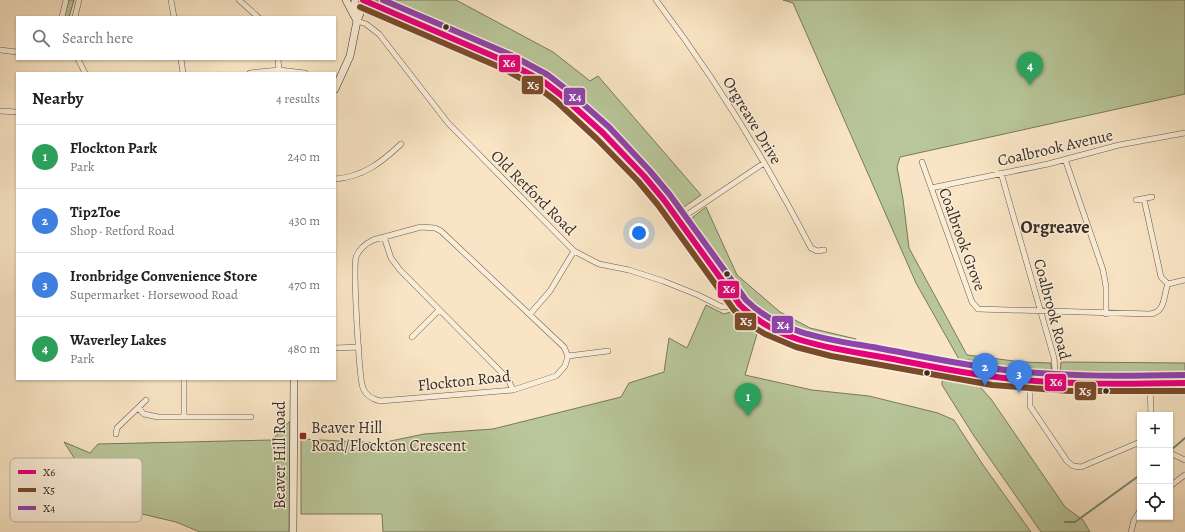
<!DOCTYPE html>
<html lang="en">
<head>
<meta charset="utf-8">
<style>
	:root { --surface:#fff; --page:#f6f6f6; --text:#202124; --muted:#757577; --line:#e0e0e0; --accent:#0b8043 }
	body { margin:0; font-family:Alegreya,serif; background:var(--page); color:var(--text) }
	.controls { position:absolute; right:12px; bottom:12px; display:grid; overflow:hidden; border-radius:0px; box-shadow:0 1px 3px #0004 }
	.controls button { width:36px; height:36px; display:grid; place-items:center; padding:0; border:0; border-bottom:1px solid var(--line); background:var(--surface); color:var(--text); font:20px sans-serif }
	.you { position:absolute; left:639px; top:233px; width:14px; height:14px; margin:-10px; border:3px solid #fff; border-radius:50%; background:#1a73e8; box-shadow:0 0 0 6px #1a73e833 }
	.badge { display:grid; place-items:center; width:26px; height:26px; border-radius:50%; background:var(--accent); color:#fff; font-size:13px; font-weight:700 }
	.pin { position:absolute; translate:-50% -33px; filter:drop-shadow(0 1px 2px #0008) }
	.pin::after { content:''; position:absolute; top:21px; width:14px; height:12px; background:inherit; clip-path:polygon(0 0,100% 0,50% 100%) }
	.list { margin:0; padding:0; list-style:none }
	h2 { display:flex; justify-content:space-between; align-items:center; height:52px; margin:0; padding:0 16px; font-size:17px }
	h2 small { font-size:13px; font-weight:400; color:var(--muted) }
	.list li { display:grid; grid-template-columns:26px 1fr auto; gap:12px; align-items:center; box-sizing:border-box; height:64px; padding:0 16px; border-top:1px solid var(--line) }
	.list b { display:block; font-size:15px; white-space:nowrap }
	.list p { margin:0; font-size:13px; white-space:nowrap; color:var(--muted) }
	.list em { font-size:13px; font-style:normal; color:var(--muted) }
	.icon { flex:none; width:22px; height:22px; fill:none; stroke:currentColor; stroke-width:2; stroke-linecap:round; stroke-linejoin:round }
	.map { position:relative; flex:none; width:1185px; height:532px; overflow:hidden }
	.search { position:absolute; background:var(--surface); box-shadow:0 1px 3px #0004; left:16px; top:16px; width:320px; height:44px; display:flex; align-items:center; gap:10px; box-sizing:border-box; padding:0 14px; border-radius:0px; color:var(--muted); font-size:15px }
	.panel { position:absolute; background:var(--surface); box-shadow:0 1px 3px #0004; left:16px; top:72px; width:320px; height:308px; border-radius:0px }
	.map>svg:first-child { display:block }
	.green { fill:#b8c699; stroke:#78795f }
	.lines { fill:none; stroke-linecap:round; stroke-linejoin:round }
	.stream { stroke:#758578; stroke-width:2 }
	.street-casing { stroke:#685a4d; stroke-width:6 }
	.secondary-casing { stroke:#382c25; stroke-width:8 }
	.street { stroke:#fbeed9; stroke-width:5 }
	.secondary { stroke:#fbeed9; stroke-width:7 }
	.bus-1-casing { stroke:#fbeed9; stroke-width:9 }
	.bus-2-casing { stroke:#fbeed9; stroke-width:9 }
	.bus-3-casing { stroke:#fbeed9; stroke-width:9 }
	.bus-1 { stroke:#e5007d; stroke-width:6 }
	.bus-2 { stroke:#7a4b2a; stroke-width:6 }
	.bus-3 { stroke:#8e44ad; stroke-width:6 }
	.bus-dot { fill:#382c25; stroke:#fbeed9; stroke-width:1.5 }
	.poi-dot { fill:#8f2418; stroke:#fbeed9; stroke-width:1.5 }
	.labels { text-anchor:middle; stroke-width:3; stroke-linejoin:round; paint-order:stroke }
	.street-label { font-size:16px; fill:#382c25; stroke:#fbeed9 }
	.poi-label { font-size:16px; fill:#382c25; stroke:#fbeed9; text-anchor:start }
	.quarter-label { font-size:18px; font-weight:bold; fill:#382c25; stroke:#fbeed9 }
	.key { fill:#fbeed9; stroke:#c0b4a3; stroke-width:1 }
	.key-label { font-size:11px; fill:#382c25 }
	.line-badge { stroke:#fbeed9; stroke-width:1.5 }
	.badge-label { font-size:11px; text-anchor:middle; font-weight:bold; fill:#fff }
</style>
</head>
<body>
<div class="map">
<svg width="1185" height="532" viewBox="0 0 1185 532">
	<rect width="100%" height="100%" fill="#f9e5c5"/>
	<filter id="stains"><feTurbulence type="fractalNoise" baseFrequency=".005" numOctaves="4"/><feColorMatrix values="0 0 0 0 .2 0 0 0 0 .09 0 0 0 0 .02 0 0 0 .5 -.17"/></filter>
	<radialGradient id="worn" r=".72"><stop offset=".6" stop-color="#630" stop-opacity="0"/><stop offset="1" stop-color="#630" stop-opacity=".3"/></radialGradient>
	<path class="green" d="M69,0h5l-5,17h-5z
		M375,0h81l97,52 37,29 8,-5 103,119 -17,12 -8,-1 -61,-69 -67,-59 -30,-16z
		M783,0h402v94l-285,63 -3,10 6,32 6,49 58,107 55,7 29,1 1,12 -2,2 -50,-6 -1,-4 -29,-4v-3l-10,1 -44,-78 -123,-280z
		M706,207l31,68 43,37 30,16 46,11 -2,7c-22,-6 -46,-10 -68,-17 -42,-13 -70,-67 -95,-101l2,-11z
		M706,305l18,9 10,-3 23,23 -12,41 67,15 57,6 69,17 16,7 29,45 48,67h-648l-1,-18h-81v-75l80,4 43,-9 69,-5 128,-32 8,-14 35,-11 5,-34 18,10z
		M1061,362l124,1v13h-7v3l-115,-1 -3,-3z
		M946,376l25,1 20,22 74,108 18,13 7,12h-49l-67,-96 -32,-51v-5z
		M290,421l-1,111h-89l-24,-10 -51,-12 -22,-12 -13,-15 -26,-41 26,11 8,-9 174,-4z"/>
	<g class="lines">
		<path class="stream" d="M1170,451l15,-13
			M1065,522h10l65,-47"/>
		<g class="street-casing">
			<path id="street" d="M171,0l3,17
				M239,0l19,17
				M656,0c59,78 110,161 155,248l6,3 7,-1
				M62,17l4,-17
				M75,17l4,-17
				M357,21l9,3 13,10 69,89 126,128 25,13 30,6 34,11 35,14 24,12 18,-2
				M0,50l17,2
				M78,59l7,14
				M181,59l2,14
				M278,59l1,11
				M250,73l29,-3 26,3
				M0,111l17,1
				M1065,159l38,111 3,17v27
				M922,162l50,140 6,7 172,5c16,-2 13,-18 18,-30
				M1001,173l53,185 2,24
				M335,179c28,-2 47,-17 66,-35
				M931,188l117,-24 71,-19 66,-12
				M1144,199l17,78 7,7
				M1136,200l16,-3
				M679,220l85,-57
				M421,227l14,1 6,3 123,116 4,9 -3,10 -9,10 -43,14 -133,11c-8,-2 -14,-5 -17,-13 -4,-10 -10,-120 -7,-131 3,-8 9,-13 17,-17z
				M384,237l7,21 9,12 108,109 5,11
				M1168,284l17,-4
				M530,314l20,-23 24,-40
				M412,337l27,-27
				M335,348l24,-1
				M568,356l40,-5
				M1030,381v25l37,55 6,5 8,1 59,-25
				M1150,384l1,31
				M138,408l6,6 14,3h93
				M184,417v-38
				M116,434l1,-6 29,-28
				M1170,453l15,7
				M1170,486l15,-11
				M1131,532l3,-12 6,-9"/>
		</g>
		<g class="secondary-casing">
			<path id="secondary" d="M346,0l11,21
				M363,0l144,62 37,20 17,13 42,38 41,43 20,24 76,105c5,5 10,10 15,14 32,24 88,31 127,38 49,10 99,20 149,24 51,4 103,3 154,2
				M354,15l1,-15
				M335,89l15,-33 7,-35 8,-20
				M293,532l1,-153"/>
		</g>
		<use href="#street" class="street"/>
		<use href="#secondary" class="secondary"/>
		<g class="bus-1-casing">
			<path id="bus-1" d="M363,0l144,62 37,20 17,13 42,38 41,43 20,24 76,105c38,38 92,43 142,52 43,8 87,18 131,22 57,6 115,5 172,4"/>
		</g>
		<g class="bus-2-casing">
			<path id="bus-2" d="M360,7l144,62 36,20 16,12 41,38 41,42 20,24 76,105 16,15 15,9 31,13 35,9 161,29 77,6h116"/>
		</g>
		<g class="bus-3-casing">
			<path id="bus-3" d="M383,0l128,55 37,20 18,14 43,38 41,44 20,24 76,105c36,36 89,40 137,49 44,8 88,18 132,22 56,6 113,5 170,4"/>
		</g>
		<use href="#bus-1" class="bus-1"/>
		<use href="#bus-2" class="bus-2"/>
		<use href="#bus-3" class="bus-3"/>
	</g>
	<g class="bus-dot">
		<circle cx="446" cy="27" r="3.5"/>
		<circle cx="727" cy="274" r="3.5"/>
		<circle cx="927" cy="373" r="3.5"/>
		<circle cx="1106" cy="391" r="3.5"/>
	</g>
	<rect class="poi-dot" x="299" y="432" width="8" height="8" rx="2"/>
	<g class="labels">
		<g class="street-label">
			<text transform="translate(753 120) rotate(59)" y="6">Orgreave Drive</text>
			<text transform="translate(1055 147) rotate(-13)" y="6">Coalbrook Avenue</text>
			<text transform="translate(534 192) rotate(45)" y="6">Old Retford Road</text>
			<text transform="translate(963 239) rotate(70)" y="6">Coalbrook Grove</text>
			<text transform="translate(1053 309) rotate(75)" y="6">Coalbrook Road</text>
			<text transform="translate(464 380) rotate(-6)" y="6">Flockton Road</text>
			<text transform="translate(279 455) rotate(-90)" y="6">Beaver Hill Road</text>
		</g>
		<g class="poi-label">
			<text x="311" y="433">Beaver Hill<tspan x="311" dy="18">Road/Flockton Crescent</tspan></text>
		</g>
		<g class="quarter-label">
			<text x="1055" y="233">Orgreave</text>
		</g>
	</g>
	<rect x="10" y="458" width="132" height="64" rx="6" class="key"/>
	<rect x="18" y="470" width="18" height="4" fill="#e5007d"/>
	<rect x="18" y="488" width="18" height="4" fill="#7a4b2a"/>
	<rect x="18" y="506" width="18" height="4" fill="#8e44ad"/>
	<g class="key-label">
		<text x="43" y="476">X6</text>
		<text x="43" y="494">X5</text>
		<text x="43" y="512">X4</text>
	</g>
	<g class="line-badge">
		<rect x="498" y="54" width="23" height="19" rx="4" fill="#e5007d"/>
		<rect x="521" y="75" width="23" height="20" rx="4" fill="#7a4b2a"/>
		<rect x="563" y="87" width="23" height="19" rx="4" fill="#8e44ad"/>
		<rect x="717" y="280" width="23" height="19" rx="4" fill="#e5007d"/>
		<rect x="734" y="312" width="23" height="19" rx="4" fill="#7a4b2a"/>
		<rect x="771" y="315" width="23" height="19" rx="4" fill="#8e44ad"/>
		<rect x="1044" y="373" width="23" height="19" rx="4" fill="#e5007d"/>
		<rect x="1074" y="381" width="23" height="20" rx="4" fill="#7a4b2a"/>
	</g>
	<g class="badge-label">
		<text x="509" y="67">X6</text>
		<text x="533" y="89">X5</text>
		<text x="575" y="101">X4</text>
		<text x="729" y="293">X6</text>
		<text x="746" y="325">X5</text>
		<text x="783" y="329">X4</text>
		<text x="1056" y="386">X6</text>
		<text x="1085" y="395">X5</text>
	</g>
	<rect width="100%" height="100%" filter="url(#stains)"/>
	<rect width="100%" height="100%" fill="url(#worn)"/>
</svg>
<div class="controls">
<button>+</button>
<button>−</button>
<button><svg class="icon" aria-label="locate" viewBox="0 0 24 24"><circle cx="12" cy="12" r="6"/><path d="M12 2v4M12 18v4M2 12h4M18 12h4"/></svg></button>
</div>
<div class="you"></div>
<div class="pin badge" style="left:748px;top:416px;background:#2e9e5b">1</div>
<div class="pin badge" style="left:985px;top:386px;background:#3f7fe0">2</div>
<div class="pin badge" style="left:1019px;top:393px;background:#3f7fe0">3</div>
<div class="pin badge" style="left:1030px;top:85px;background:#2e9e5b">4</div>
<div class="search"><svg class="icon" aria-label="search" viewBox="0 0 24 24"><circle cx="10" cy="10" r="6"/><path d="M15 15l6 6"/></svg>Search here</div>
<section class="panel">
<h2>Nearby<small>4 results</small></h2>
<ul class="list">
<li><span class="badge" style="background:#2e9e5b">1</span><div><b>Flockton Park</b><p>Park</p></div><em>240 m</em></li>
<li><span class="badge" style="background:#3f7fe0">2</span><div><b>Tip2Toe</b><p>Shop · Retford Road</p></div><em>430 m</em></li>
<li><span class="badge" style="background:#3f7fe0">3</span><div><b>Ironbridge Convenience Store</b><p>Supermarket · Horsewood Road</p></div><em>470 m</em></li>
<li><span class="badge" style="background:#2e9e5b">4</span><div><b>Waverley Lakes</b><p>Park</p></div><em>480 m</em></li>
</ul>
</section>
</div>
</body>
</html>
